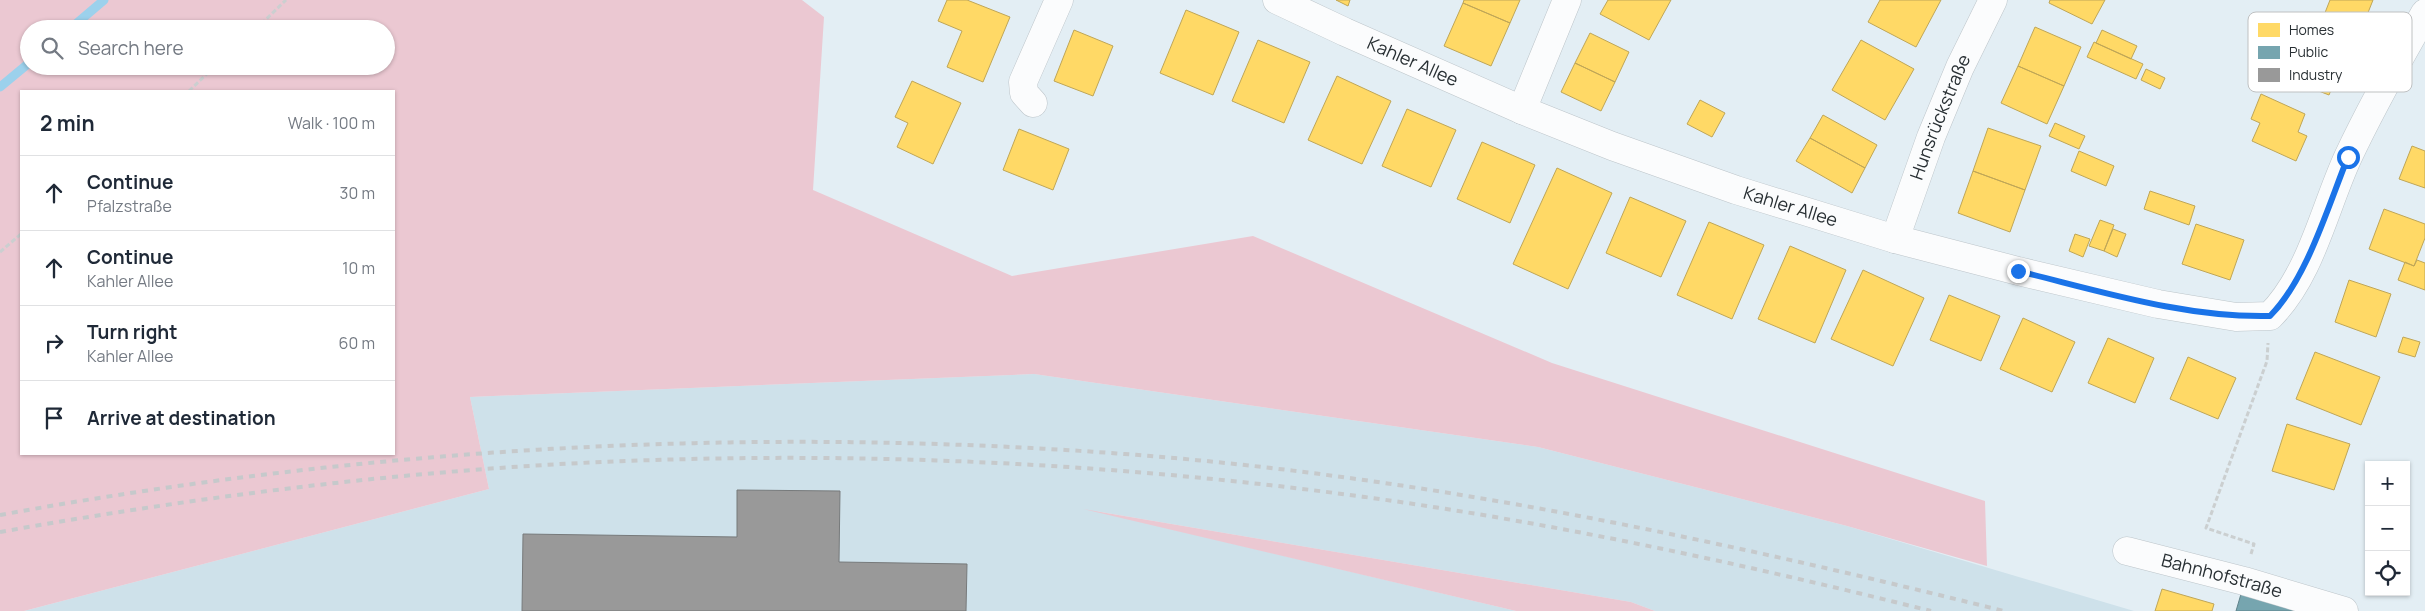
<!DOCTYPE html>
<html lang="en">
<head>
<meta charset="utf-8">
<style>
	:root { --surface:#fff; --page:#f6f6f7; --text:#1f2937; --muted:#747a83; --line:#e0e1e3 }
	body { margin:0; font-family:Manrope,sans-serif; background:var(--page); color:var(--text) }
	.controls { position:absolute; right:15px; bottom:15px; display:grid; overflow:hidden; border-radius:0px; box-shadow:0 1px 4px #0004 }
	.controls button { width:45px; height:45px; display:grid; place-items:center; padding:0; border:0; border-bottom:1px solid var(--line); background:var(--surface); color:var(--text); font:25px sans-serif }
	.stop { position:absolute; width:15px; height:15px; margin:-11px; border:4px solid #1a73e8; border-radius:50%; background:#fff }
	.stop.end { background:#1a73e8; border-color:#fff; box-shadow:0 1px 5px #0008 }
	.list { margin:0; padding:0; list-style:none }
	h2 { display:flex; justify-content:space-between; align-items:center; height:65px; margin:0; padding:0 20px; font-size:21px }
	h2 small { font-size:16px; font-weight:400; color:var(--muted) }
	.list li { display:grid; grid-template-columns:32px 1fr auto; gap:15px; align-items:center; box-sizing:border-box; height:75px; padding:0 20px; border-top:1px solid var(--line) }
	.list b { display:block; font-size:19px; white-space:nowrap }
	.list p { margin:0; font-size:16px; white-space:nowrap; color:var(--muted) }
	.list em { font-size:16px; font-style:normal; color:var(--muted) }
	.icon { flex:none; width:28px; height:28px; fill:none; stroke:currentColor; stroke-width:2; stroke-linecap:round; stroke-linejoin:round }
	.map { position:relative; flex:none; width:2425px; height:611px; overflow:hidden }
	.search { position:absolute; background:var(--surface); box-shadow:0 1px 4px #0004; left:20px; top:20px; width:375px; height:55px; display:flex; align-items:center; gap:12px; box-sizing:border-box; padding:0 18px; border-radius:28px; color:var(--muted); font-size:19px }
	.panel { position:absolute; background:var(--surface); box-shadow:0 1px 4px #0004; left:20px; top:90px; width:375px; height:365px; border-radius:0px }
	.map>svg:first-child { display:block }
	.built { fill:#cee1ea }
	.green { fill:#ebc8d2; fill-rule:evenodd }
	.homes { fill:#ffd966; stroke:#bfa657 }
	.public { fill:#76a5af; stroke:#5f828a }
	.industry { fill:#999; stroke:#777a7b }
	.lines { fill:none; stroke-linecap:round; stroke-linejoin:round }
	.stream { stroke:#9cd1ec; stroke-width:9 }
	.minor-casing { stroke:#bdc5ca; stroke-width:29 }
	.path { stroke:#cbcfd0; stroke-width:3; stroke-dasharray:5 2.5; stroke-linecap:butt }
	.minor { stroke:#fbfcfd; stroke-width:28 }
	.rail { stroke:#c6c9cb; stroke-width:4; stroke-dasharray:6 6; stroke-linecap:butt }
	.route { stroke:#1a73e8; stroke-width:6 }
	.labels { text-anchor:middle; stroke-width:5; stroke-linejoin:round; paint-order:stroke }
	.street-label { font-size:18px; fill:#293034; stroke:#fff }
	.key { fill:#fff; stroke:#bfc1c2; stroke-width:1 }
	.key-label { font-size:14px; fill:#293034 }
</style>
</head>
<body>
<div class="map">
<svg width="2425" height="611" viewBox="0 0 2425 611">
	<rect width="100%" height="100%" fill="#e3eef4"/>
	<path class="built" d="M1034,374l504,73 309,79 287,85h-479l-24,-9 -536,-91 421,100h-1492l465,-122 -19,-92z"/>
	<path class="green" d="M0,0h802l22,17 -11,173 199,86 241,-40 299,127 433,138 2,65 -140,-40 -309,-79 -504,-73 -564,23 19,92 -465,122h-24zM29,29h357v37h-357zM21,91h373v363h-373z
		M1083,509l548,93 24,9h-139z"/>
	<path class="homes" d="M947,0h20l43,17 -27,65 -36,-15 15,-36 -24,-10z
		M1336,0h14l-2,6z
		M1464,0h56l-10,23 -47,-20z
		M1608,0h63l-22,40 -49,-26z
		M1880,0h61l-25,47 -48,-25z
		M2050,0h55l-13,24 -43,-21z
		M2330,0h43l-17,43 -37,-15z
		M1463,3l47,20 -19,43 -47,-20z
		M1186,10l53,22 -26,63 -53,-22z
		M2035,27l46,20 -17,39 -46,-20z
		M1074,30l39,16 -20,50 -39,-15z
		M2102,30l35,16 -6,13 -35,-16z
		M1590,33l39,19 -14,30 -40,-19z
		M2295,38l49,20 -15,37 -49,-19z
		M1258,40l52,22 -26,61 -52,-22z
		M1861,40l53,29 -29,51 -53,-30z
		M2094,42l49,22 -7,15 -49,-22z
		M1575,63l40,19 -14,29 -40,-19z
		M2018,66l46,20 -17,38 -46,-21z
		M2146,69l19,9 -5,11 -19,-9z
		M1337,76l54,25 -29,63 -54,-24z
		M912,81l49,22 -28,61 -36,-17 11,-24 -13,-6z
		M2261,94l44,20 -7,18 9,4 -11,25 -44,-20 8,-18 -9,-4z
		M1700,100l25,13 -13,24 -25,-13z
		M1407,109l49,21 -25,57 -49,-21z
		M1823,115l54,30 -12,23 -55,-30z
		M2055,123l30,13 -6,13 -30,-13z
		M1988,128l53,18 -16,44 -52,-19z
		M1019,129l50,20 -16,41 -50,-20z
		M1810,138l55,30 -13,25 -56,-32z
		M1482,142l53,23 -25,58 -53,-24z
		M2412,146l13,5v37l-26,-9z
		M2079,151l35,15 -8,20 -35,-15z
		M1557,168l55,25 -44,96 -55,-25z
		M1973,171l52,19 -15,42 -52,-19z
		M2150,191l45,15 -6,19 -45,-16z
		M1630,197l56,24 -25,56 -55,-24z
		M2384,209l41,15v14l-11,28 -45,-17z
		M2100,220l14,5 -10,26 -15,-5z
		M1709,222l55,23 -32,74 -55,-24z
		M2196,224l48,16 -14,40 -48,-16z
		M2113,229l13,5 -9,23 -13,-6z
		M2075,234l15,5 -7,18 -14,-6z
		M1790,246l56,24 -31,73 -57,-24z
		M2417,260l8,3v27l-27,-10 7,-18 9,4z
		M1863,270l61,28 -31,68 -62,-27z
		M2349,280l42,14 -15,43 -41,-15z
		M1949,295l51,21 -19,45 -51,-21z
		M2023,318l52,24 -23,50 -52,-23z
		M2403,337l17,5 -5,15 -17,-5z
		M2108,338l46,20 -19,45 -47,-20z
		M2315,352l65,25 -19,48 -65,-26z
		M2188,357l48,21 -18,41 -48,-20z
		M2287,424l63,20 -16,46 -62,-19z
		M2162,589l52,15 -2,7h-57z"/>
	<path class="public" d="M2241,594l58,17h-63z"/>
	<path class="industry" d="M737,490l103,1 -1,71 128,2 -1,47h-444l1,-77 214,3z"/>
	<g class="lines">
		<path class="stream" d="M70,29l34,-29
			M0,87l29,-24"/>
		<g class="minor-casing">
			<g id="minor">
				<path id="s1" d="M1277,0l68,32 177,78 90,36 124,44 159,49 123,32 140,33 78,13 34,-1c41,-41 54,-107 78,-159 23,-49 50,-97 77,-144"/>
				<path d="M1033,103l-9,-10 -1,-11 36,-82"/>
				<path d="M1522,110l45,-110"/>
				<path id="s2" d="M1895,239l36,-102 29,-70 33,-67"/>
				<path id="s3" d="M2127,551l117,30 100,30"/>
			</g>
		</g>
		<path class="path" d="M256,29l30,-29
			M189,91l26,-25
			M0,252l21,-18
			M2251,554l3,-10 -48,-16 61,-167 1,-18"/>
		<use href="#minor" class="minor"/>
		<path class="rail" d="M0,515c387,-71 782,-91 1174,-57 281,25 557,85 830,153
			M0,532c180,-32 361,-56 544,-67 273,-16 550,-5 821,32 190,26 379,67 566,114"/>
	</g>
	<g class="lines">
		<path class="route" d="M2018,271c82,20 167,47 252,45 37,-37 58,-110 78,-159"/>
	</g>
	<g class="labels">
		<g class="street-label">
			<text dy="6" stroke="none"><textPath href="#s1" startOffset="149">Kahler Allee</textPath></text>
			<text dy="6" stroke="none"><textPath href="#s2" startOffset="130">Hunsrückstraße</textPath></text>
			<text dy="6" stroke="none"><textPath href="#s1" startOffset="554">Kahler Allee</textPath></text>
			<text dy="6" stroke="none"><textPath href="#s3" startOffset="98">Bahnhofstraße</textPath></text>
		</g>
	</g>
	<rect x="2248" y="12" width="164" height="80" rx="8" class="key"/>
	<rect x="2258" y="23" width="22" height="14" fill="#ffd966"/>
	<rect x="2258" y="46" width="22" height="13" fill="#76a5af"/>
	<rect x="2258" y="68" width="22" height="14" fill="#999"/>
	<g class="key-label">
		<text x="2289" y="35">Homes</text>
		<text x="2289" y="57">Public</text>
		<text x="2289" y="80">Industry</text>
	</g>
</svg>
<div class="controls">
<button>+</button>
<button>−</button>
<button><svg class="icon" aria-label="locate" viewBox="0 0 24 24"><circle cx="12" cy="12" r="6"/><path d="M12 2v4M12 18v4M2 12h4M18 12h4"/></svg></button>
</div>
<div class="stop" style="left:2348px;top:157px"></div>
<div class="stop end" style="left:2018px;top:271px"></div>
<div class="search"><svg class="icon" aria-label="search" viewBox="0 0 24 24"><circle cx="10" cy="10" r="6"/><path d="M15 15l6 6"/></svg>Search here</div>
<section class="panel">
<h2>2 min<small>Walk · 100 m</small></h2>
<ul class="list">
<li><svg class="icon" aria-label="ahead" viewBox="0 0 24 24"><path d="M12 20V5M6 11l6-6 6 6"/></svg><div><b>Continue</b><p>Pfalzstraße</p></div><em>30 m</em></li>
<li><svg class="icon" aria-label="ahead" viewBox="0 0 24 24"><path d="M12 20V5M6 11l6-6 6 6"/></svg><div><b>Continue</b><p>Kahler Allee</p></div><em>10 m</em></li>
<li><svg class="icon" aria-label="right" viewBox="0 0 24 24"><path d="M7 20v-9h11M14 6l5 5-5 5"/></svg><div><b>Turn right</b><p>Kahler Allee</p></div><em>60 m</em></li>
<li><svg class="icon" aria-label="arrive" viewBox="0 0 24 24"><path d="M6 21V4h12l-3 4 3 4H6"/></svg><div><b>Arrive at destination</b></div></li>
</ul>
</section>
</div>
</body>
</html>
